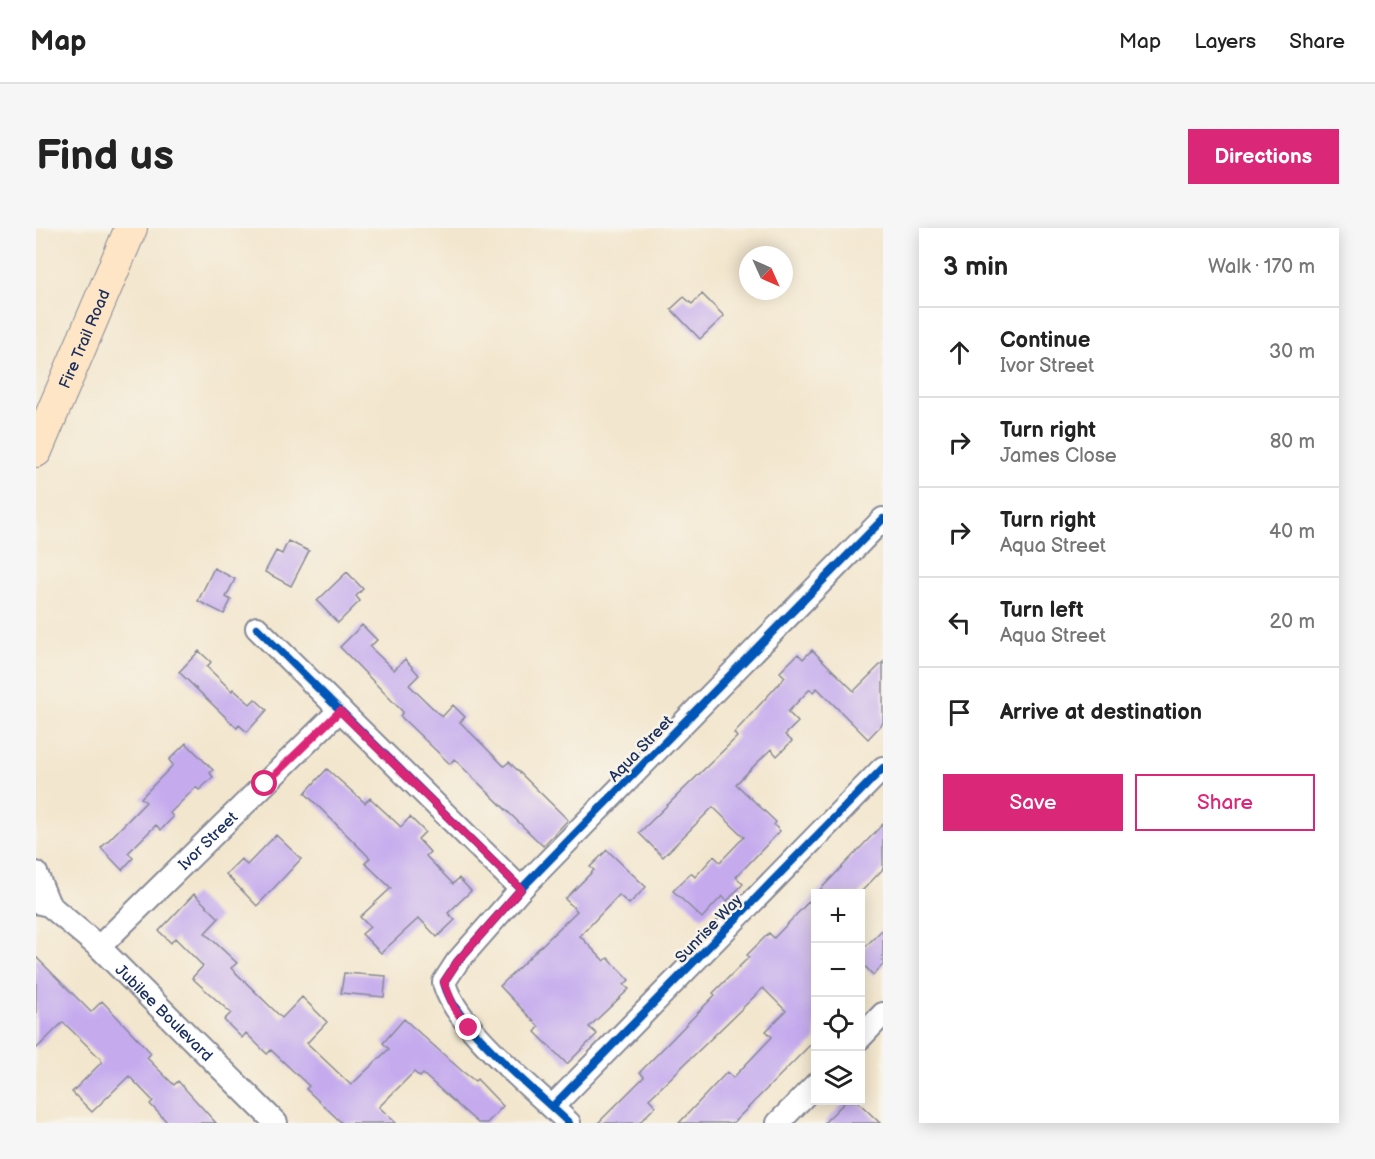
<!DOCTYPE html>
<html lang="en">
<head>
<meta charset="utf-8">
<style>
	:root { --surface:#fff; --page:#f6f6f6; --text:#222; --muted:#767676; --line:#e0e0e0; --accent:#db2777 }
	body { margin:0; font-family:"Balsamiq Sans",sans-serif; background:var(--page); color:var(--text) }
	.controls { position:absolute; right:18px; bottom:18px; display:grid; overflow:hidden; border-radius:0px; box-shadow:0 3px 15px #0003 }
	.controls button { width:54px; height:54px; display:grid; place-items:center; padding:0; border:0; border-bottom:2px solid var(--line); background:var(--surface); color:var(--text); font:30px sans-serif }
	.compass { position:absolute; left:703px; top:18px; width:54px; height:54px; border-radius:50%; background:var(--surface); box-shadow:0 3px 15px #0003; rotate:135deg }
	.stop { position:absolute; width:18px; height:18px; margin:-14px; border:4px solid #db2777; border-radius:50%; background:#fff }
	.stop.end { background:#db2777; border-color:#fff; box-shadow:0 2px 6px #0008 }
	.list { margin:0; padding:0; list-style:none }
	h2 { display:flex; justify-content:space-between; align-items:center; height:78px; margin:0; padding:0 24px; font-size:26px }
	h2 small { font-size:20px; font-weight:400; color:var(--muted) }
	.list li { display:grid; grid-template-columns:39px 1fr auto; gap:18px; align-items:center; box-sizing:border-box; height:90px; padding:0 24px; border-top:2px solid var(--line) }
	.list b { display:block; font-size:22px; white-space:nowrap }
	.list p { margin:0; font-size:20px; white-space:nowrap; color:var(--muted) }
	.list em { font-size:20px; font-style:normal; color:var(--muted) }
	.actions { display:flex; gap:12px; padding:18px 24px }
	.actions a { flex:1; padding:14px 0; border:2px solid var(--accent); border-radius:0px; text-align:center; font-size:21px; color:var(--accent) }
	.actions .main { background:var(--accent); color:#fff }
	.icon { flex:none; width:33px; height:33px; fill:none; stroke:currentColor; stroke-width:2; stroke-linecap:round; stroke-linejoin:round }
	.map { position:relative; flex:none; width:847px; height:895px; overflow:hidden; border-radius:0px }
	header { display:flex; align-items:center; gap:36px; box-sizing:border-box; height:84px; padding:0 30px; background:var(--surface); border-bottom:2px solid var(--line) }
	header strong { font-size:28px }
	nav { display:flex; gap:33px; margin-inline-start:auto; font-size:21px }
	.intro { display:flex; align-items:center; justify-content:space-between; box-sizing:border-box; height:144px; padding:0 36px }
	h1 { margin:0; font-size:42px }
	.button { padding:15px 27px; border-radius:0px; background:var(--accent); color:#fff; font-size:21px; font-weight:700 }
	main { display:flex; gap:36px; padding:0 36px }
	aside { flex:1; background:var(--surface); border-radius:0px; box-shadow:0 3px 15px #0003 }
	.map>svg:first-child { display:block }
	.building { fill:#c5abee }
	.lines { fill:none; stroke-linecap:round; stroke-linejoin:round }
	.minor-casing { stroke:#878a96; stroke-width:26 }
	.secondary-casing { stroke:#878a96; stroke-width:34 }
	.minor { stroke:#fff; stroke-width:22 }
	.secondary { stroke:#fde5c5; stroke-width:32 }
	.cycleway-casing { stroke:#f7f3e8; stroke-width:11 }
	.cycleway { stroke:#0057b8; stroke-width:8 }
	.route { stroke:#db2777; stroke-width:8 }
	.labels { text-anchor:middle; stroke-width:5; stroke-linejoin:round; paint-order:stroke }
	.street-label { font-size:16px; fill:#1b2f5e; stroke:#f7f3e8 }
</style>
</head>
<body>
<header>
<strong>Map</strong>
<nav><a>Map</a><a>Layers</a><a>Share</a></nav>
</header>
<div class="intro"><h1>Find us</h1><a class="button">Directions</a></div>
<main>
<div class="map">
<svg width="847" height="895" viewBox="0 0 847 895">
	<rect width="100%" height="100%" fill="#f7f3e8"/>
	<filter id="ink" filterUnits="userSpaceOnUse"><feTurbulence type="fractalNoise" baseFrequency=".0167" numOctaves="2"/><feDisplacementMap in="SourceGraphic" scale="12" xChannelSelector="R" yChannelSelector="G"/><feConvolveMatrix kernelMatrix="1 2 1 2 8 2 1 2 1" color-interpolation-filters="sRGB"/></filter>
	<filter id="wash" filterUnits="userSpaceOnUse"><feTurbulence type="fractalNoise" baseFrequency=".008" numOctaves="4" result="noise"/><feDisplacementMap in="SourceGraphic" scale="24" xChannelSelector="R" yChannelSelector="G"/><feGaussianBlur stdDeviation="1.35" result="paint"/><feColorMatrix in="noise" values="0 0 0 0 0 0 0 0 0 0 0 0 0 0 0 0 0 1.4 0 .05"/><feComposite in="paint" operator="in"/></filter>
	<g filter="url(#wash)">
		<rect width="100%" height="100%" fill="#f3e6ce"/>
		<g id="blocks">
			<path class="building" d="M666,66l22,22 -24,23 -29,-30 13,-12 8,7z
				M252,313l21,10 -18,35 -26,-14 11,-21 6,3z
				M178,340l21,11 -9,18 5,3 -7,14 -26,-13z
				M311,344l16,17 -7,7 4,5 -22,22 -21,-22z
				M326,397l15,15 -7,7 24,23 11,-11 14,16 -10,10 33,32 11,-12 12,12 -5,5 44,44 5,-4 59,58 -25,26 -89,-87 -4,5 -50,-48 3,-4 -63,-65z
				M776,422l42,41 29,-29v61l-15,16 -51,-51 -4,4 -3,-3 -22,23 10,10 -13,13 7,6 -15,15 -6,-7 -35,35 40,38 -2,3 6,6 -44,46 7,7 -16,17 -5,-5 -20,22 -29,-27 18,-18 4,4 19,-21 6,6 24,-25 -31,-30 -50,50 -24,-24 98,-96 -3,-4 51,-56 -5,-5 18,-18 5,5z
				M163,423l12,11 -4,5 25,24 1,-2 17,15 5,-5 12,11 -20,22 -8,-7 -2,3 -58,-56z
				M150,515l27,27 -3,3 3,4 -14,13 -3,-3 -26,26 3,4 -12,13 -5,-5 -28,28 5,5 -11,12 -21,-22 45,-46 -5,-4 32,-33 -4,-5z
				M291,541l38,34 5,-5 31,29 9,-10 15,15 -7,7 12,13 -4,4 27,28 6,-6 12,13 -23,22 7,7 -18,17 -18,-19 -38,35 -19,-19 8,-7 -10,-10 31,-29 -26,-25 5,-5 -65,-65z
				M847,596v45l-24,25h-43z
				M240,607l25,24 -44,47 -31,-32 15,-15 6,6z
				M571,622l39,37 -17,17 -10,-9 -39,41 24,25 4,-3 21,22 -5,5 5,4 -40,38 8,7 -30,30 -32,-32 4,-5 -39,-41 77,-75 -12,-12 29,-29 -4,-3z
				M158,666l25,24 -14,15 32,30 -6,5 51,50 20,-21 25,25 -20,21 44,42 38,-36 -6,-6 21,-24 58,52 13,10 2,-2 26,27 -16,17h-9l-55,-49 -3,3 -6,-5 -35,35 17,16h-54l-36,-34 3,-3 -38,-36 -4,4 -21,-21 -4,5 -18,-18 7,-7 -39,-35 11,-12 -28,-28 -4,5 -12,-12z
				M780,666v145l-83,84h-54l48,-51 6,6 39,-41 -6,-6 20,-20 -23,-23 -114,111 7,7 -17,17h-41l46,-46 -4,-5 75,-77 -2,-2 36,-36 -2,-2 22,-22 5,5z
				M847,701v36l-10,10 -12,-13v-11z
				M0,729l55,55 11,-11 49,52 -4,5 27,27 4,-4 38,42h-48l-18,-19 3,-3 -24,-25 -37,36 -20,-20 29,-29v-4l-38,-37 -27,27z
				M308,745l42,3 -2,21 -43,-4z
				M810,873h11l23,22h-56z"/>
		</g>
	</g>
	<g filter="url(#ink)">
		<use href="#blocks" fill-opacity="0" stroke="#878a96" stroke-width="1.5"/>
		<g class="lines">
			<g class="minor-casing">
				<g id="minor">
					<path d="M221,400l264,261"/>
					<path d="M0,645l13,32"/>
					<path id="s1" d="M0,674l13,3 50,42 177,176"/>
					<path id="s2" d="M63,719l241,-237"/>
					<path d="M824,810l23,-24"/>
					<path d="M516,879l331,-339"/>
					<path d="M533,895c-33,-32 -116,-98 -125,-141l13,-20 64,-73 362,-370"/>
					<path d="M742,895l38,-39"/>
				</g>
			</g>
			<g class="secondary-casing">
				<g id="secondary">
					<path id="s3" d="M0,223l95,-223"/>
				</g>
			</g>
			<use href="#minor" class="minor"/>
			<use href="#secondary" class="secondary"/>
			<g class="cycleway-casing">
				<path id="cycleway" d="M221,400l264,261
					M516,879l331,-339
					M533,895c-33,-32 -116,-98 -125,-141l13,-20 64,-73 362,-370"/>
			</g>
			<use href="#cycleway" class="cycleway"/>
		</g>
	</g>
	<g class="lines" filter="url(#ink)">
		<path class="route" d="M229,556l75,-73 181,178 -64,73 -13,20 10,26 15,20"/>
	</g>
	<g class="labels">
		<g class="street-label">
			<text dy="6" stroke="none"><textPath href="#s3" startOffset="122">Fire Trail Road</textPath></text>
			<text transform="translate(604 520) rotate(-46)" y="6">Aqua Street</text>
			<text dy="6" stroke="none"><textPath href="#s2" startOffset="152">Ivor Street</textPath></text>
			<text transform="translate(672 700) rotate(-46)" y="6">Sunrise Way</text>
			<text dy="6" stroke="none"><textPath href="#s1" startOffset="171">Jubilee Boulevard</textPath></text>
		</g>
	</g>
</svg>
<div class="controls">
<button>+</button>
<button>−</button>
<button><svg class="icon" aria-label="locate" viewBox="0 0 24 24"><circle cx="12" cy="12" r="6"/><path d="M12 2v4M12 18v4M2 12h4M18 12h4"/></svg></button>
<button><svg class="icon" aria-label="layers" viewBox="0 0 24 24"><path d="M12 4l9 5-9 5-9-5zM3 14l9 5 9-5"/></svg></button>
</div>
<svg class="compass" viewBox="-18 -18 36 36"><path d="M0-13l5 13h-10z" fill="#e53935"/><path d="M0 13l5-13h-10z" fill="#767676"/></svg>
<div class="stop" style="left:229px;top:556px"></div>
<div class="stop end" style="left:433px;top:800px"></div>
</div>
<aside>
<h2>3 min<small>Walk · 170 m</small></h2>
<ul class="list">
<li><svg class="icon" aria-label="ahead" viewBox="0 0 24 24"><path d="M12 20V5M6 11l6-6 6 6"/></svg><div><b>Continue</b><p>Ivor Street</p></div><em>30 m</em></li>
<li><svg class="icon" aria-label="right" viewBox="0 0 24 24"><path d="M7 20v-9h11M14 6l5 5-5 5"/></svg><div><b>Turn right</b><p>James Close</p></div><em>80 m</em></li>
<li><svg class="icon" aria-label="right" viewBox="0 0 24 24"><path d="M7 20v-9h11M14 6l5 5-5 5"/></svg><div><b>Turn right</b><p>Aqua Street</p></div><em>40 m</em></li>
<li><svg class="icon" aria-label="left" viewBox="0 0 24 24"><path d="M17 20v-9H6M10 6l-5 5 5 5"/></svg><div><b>Turn left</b><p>Aqua Street</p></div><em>20 m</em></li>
<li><svg class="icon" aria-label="arrive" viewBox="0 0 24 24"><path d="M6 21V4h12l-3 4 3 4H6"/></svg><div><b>Arrive at destination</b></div></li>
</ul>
<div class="actions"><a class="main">Save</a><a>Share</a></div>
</aside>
</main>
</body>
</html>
